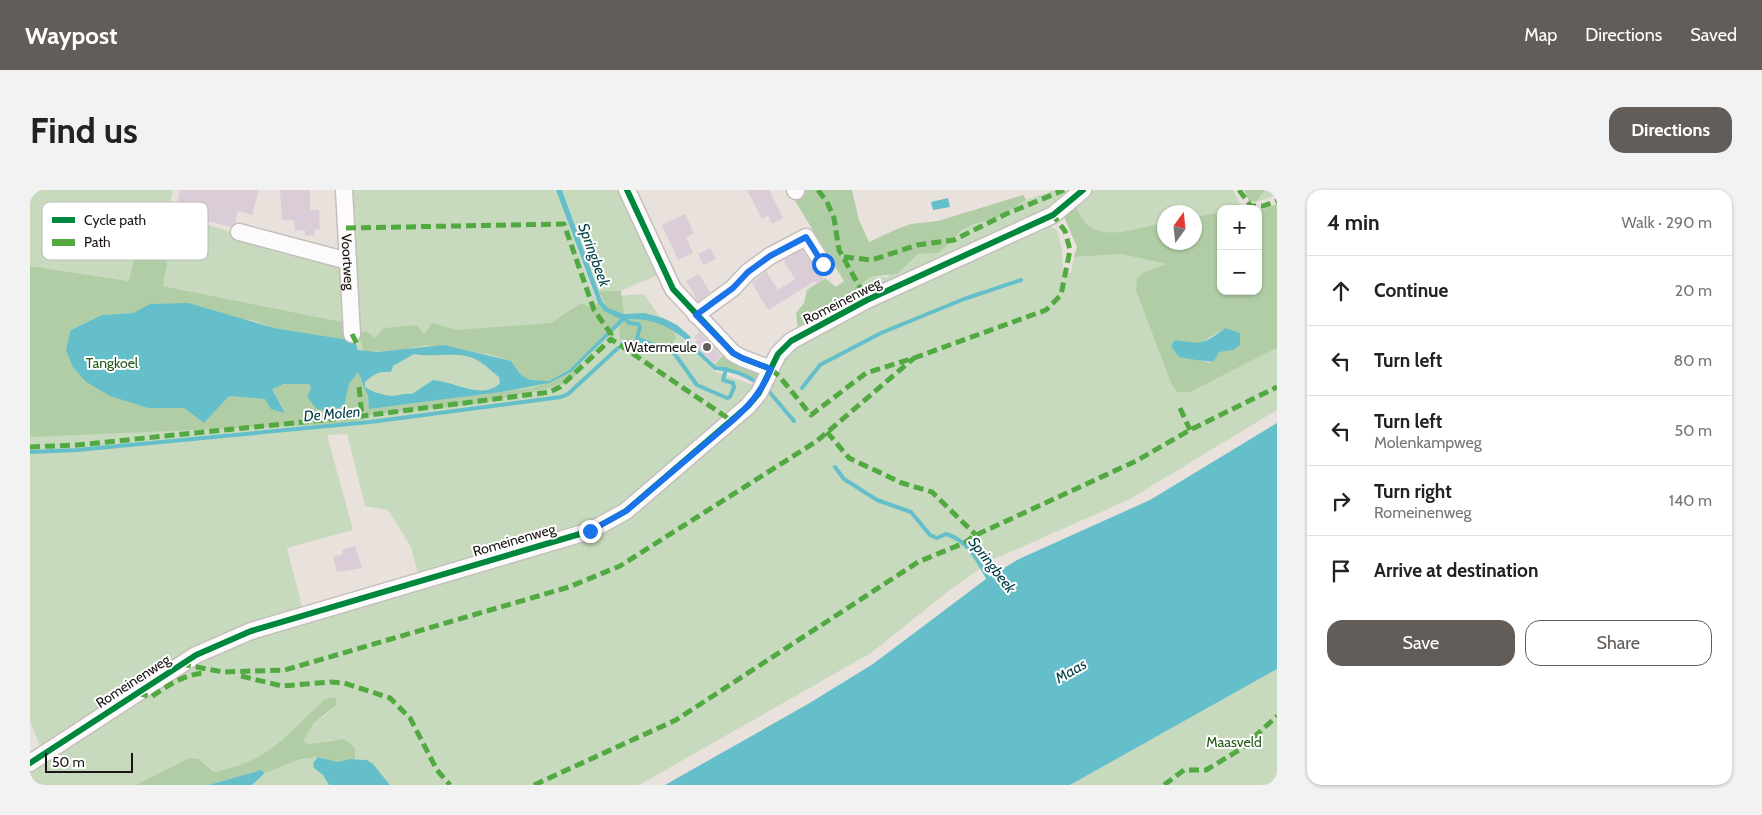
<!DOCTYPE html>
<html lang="en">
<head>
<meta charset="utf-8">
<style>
	:root { --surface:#fff; --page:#f2f2f2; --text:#222; --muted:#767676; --line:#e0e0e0; --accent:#635d59 }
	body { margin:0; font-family:Cabin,sans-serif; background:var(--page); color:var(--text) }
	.controls { position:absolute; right:15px; top:15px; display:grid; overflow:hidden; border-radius:10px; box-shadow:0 1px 4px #0004 }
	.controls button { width:45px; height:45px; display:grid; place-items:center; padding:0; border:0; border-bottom:1px solid var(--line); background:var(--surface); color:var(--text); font:25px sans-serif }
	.compass { position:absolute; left:1127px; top:15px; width:45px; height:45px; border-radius:50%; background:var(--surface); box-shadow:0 1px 4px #0004; rotate:15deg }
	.scale { position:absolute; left:15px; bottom:12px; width:88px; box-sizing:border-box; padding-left:5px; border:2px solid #1b1613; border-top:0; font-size:14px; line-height:18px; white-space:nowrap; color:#1b1613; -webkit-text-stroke:4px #fff; paint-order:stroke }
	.stop { position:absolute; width:15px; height:15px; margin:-11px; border:4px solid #1a73e8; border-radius:50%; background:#fff }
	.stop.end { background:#1a73e8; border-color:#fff; box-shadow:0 1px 5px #0008 }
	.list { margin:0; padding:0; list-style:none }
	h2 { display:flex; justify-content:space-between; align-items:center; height:65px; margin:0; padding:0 20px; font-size:21px }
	h2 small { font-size:16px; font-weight:400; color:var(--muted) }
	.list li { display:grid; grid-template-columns:32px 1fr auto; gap:15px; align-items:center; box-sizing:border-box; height:70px; padding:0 20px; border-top:1px solid var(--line) }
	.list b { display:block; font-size:19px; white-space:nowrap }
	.list p { margin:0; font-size:16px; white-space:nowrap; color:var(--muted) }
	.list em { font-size:16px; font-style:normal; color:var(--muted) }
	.actions { display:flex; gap:10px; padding:15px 20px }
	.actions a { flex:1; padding:11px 0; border:1px solid var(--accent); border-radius:15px; text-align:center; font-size:18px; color:var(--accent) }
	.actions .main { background:var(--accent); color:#fff }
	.icon { flex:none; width:28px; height:28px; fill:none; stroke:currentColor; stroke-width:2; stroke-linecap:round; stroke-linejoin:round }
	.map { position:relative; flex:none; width:1247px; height:595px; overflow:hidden; border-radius:15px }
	header { display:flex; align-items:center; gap:30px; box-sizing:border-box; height:70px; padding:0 25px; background:var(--accent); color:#fff }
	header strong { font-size:24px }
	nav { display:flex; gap:28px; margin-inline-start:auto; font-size:18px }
	.intro { display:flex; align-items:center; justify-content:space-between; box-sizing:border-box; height:120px; padding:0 30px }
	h1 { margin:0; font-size:35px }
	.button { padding:12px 22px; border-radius:15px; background:var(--accent); color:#fff; font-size:18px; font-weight:700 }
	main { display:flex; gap:30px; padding:0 30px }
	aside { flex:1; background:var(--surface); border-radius:15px; box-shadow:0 1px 4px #0004 }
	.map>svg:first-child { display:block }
	.green { fill:#c7dabd }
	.forest { fill:#b1cda5; fill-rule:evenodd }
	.water { fill:#65bfca; fill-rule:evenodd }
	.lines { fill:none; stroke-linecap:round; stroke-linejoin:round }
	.stream { stroke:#65bfca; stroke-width:4 }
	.building { fill:#dacdd8 }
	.minor-casing { stroke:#c5bfbb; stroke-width:19 }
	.minor { stroke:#fcfafa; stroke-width:16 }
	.quiet { stroke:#52a942; stroke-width:5; stroke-dasharray:10 5; stroke-linecap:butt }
	.cycleway-casing { stroke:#fff; stroke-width:9 }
	.cycleway { stroke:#00873e; stroke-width:6 }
	.route { stroke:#1a73e8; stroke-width:6 }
	.poi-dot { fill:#635d59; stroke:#fff; stroke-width:2 }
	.labels { text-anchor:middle; stroke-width:4; stroke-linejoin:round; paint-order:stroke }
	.street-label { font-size:14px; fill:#1b1613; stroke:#fff }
	.poi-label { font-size:14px; fill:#1b1613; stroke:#fff; text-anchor:end }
	.park-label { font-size:14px; fill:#245a19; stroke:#fff }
	.water-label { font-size:15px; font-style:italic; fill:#074149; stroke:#fff }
	.key { fill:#fff; stroke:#bbb9b8; stroke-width:1 }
	.key-label { font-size:14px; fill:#1b1613 }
</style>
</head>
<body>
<header>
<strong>Waypost</strong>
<nav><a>Map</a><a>Directions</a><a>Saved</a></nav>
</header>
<div class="intro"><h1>Find us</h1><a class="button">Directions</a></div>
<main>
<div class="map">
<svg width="1247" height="595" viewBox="0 0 1247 595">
	<rect width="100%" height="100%" fill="#e9e1dc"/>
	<path class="green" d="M0,0h143l-5,22 -22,-6 -16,75 -100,-15z
		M317,0h209l39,108 49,-4 31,45 -2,-10 41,42 44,16 -152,131 -187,60 -8,-31 -23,-37 -23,-4 -18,-72 -20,1 26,95 -66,18 16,62 -32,9 -229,132 -12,-30v-452l324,55z
		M532,0h59l41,83 -41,18h-23z
		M1025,0l20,1 -27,22 -186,86 -2,-13 10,-9h17l31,-23 21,-1 11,-13 21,-15 28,-8 27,-17z
		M1057,0h146l10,19 -12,-4 -4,4h-6v3l-26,5 -1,-5h-30v11c-35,6 -76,26 -89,-21z
		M1235,0h12v5l-21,7z
		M146,25l168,52 3,56 -184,-37z
		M1017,34l10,6 5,19 1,22 8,2 3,-16 47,-3 46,10 -10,4 -21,23 35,92 6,9h13l87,-44v62l-147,89 -138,61 -46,33 -75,60 -232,132h-249l-23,-25 -12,-1v-11l-23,-8 -23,4 -6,-2 10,-18 15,-11 7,-16 -10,2c-39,36 -55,62 -111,73l-8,-8 -16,-6 -55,27h-105v-18l163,-104 61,-25 341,-101 172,-146 20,-36 18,-16 20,-12z
		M1247,479v116h-207z
		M288,567l-5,6 1,5c6,4 14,9 15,17h-77c15,-18 43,-25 66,-28z"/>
	<path class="forest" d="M771,0h51l7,30 10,22 28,-13 14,-5 27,-3 85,-26 3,5 -27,17 -28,8 -11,7 -21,21 -21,1 -21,20 -27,3 -10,9 2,13 -64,32 -2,-18 8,-10 3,-13 18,-12 11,9 8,-6 -52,-85z
		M1214,0h21l-9,12 -7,-1z
		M1045,12c13,47 54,27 89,21v19h30l1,-25 26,-5v79h37v-80l19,-7v144l-87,44h-13l-6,-9 -35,-92 1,-13 8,-6 21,-8 -45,-10 -47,3 3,-10 -13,-30 1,-4zM1195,138l8,22 -14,1 -9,12 -15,-5 4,-14z
		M116,16l30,9 -13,71 184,37 1,17 -74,-12 -21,-8 -120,-7 -31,2 -31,15 2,37 12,14 81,25 18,2 20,15 25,-27 37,3 19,13 -13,-24c12,-4 24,-7 37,-4l2,5 38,-5 9,-12 10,24 1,13 162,-21c20,-5 36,-12 50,-26l-1,9 -12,12 -18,5 -73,16 -108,11 -12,8 -327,14v-171l99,15z
		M568,101h23l3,23 -16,-6z
		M551,113l8,3 9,-3 6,8 16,8 -51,51 -20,11 -19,-1 -9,-5 -10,-14 -22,-7 -63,-9 -25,5 -37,2 -6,-19 8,-2 9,7 9,-10 33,-3 7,9 8,-11 24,7 95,-7z
		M613,128l30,11 3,9 -7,10 -49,-9 -1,-14c7,-7 14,-6 24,-7z
		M695,163l40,22 -7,4 -44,-14z
		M305,507l2,7 -24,20 -10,18 6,2 35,-5 11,9v11l-17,3 -20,-5 -20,3 -33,13 -4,-3 -53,15h-73l55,-27 9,1 15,13c56,-11 72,-37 111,-73z"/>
	<path class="water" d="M526,0h6l40,111 6,7 16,6 20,-1 19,5 14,7 14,12 -4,4c-19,-16 -36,-23 -61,-22l-55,53 -22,11 -48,9 -132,17 -1,-13 -10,-24 -9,12 -5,22 -15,5 -12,-2 -10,-12 4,-8 -2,-5h-25l-12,5 13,24 -14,-4 -6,-10 -36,-3 -25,27 -20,-15h-36l-38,-12 -25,-15 -12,-14 -7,-17 5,-20 31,-15 31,-2 17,-9 38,-1 86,25 81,13 3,9 19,2 67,-7 67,16 10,14 9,5 19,1 20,-11 51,-51 -16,-8 -6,-8zM384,164c20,4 46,-4 63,6 8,4 15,12 22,17l1,6c-17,18 -47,-2 -67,-3l-21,14c-8,-1 -14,2 -20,2 -9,-1 -20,-4 -27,-9v-5c9,-8 14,-11 26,-10l2,-6z
		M918,8l2,9 -17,3 -2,-8z
		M1195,138l15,5v12l-7,5 -14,2 -5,9c-4,2 -29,-3 -35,-4l-8,-11 4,-6c28,4 27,5 50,-12z
		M1247,233v246l-207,116h-405l143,-81 65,-40 113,-85 33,-20 131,-59z
		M288,567l20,5 12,-3 17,1 6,4 17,21h-61l-6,-10 -9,-7 -1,-5z
		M231,580l4,3 -13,12h-44z"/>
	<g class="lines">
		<path class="stream" d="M594,127l5,6 9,1 2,3 -3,11 37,15 23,32 30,13 3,-1 4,-10 -1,-4 -10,-3 3,-11
			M655,146l6,9 24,23c17,1 31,7 45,16
			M592,154l5,-2 11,4 5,-4
			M736,198l28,33
			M772,198l18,-23 61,-32 83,-34 57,-19
			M0,262l47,-2 293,-28 191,-25 7,-3 50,-46
			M805,277l9,12 33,21 34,12 19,23 7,3 9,-4c22,6 33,28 43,46"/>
	</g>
	<path class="building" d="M150,0h79l-7,25 -14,-4 -3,12 -4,4 -56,-14z
		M250,0h30v20h9l1,19 -6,1 1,5 -10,1v-6l-10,1 -1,-11h-12z
		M717,0h22l14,28 -11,6 -4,-8 -6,3z
		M655,24l9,19 -8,4 7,16 -15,7 -16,-35z
		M680,58l6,11 -13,6 -5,-11z
		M772,60l13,19 10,10 -8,5 -2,-3 -47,29 -16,-27 14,-12 12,19 17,-11 -12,-19z
		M669,84l11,18 -12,9 -12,-20z
		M669,142l22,23 -7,9 -21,-19 4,-5 -3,-3z
		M325,356l7,22 -25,4 -4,-15 10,-3 -1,-4z"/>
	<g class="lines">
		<g class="minor-casing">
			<g id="minor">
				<path id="s1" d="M314,0l8,144"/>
				<path d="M597,0l46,99 60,64 9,5 29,11"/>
				<path d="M765,0l1,1"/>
				<path d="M209,42l109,29"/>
				<path d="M666,125l37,-27 15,-16 22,-16 36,-19 17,27"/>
				<path d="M0,573l166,-108 55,-24 339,-100 36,-20 122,-105 11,-13 19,-39 13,-13 76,-41 186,-85 30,-25"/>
			</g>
		</g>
		<use href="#minor" class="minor"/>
		<path class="quiet" d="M788,0l9,12 7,16 5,32 28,50
			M1209,0l12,16h12l14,-5
			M316,38l218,-4 30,86 17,24v5
			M814,67l28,3 45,-15 37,-5 52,-26 58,-24
			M322,144l6,12
			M741,179l8,7 32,39 55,-42 48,-15 132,-48 15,-15 9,-45 -5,-19 -12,-16
			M329,197l3,29
			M1150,218l10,22
			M797,242l22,26 53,25 30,9 44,43
			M0,257l47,-2 285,-29 188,-24 10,-5 51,-48 121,82
			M151,474l42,8 62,-2 284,-83 51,-21 197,-125 97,-83
			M211,486l41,10 48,-4 14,1 46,15 20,20 27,52 13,15
			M108,503l13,4c18,-12 33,-23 55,-24
			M504,595l142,-65 242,-158 46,-19 12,-8 160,-74 54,-31 87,-43
			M1134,595l20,-15h22l35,-21 36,-33"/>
		<g class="cycleway-casing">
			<path id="cycleway" d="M597,0l46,99 60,64 9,5 29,11
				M0,573l166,-108 55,-24 339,-100 36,-20 122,-105 11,-13 19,-39 13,-13 76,-41 186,-85 30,-25"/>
		</g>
		<use href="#cycleway" class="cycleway"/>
	</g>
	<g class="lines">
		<path class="route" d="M560,341l36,-20 106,-90c17,-15 30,-30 39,-52l-29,-11 -9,-5 -37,-38 37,-27 15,-16 22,-16 36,-19 17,27"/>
	</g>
	<circle class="poi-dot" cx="677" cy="157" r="5"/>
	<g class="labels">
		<g class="street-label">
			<text dy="5" stroke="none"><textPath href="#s1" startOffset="72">Voortweg</textPath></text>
			<text transform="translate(812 111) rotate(-27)" y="5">Romeinenweg</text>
			<text transform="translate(484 350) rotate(-16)" y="5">Romeinenweg</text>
			<text transform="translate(103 491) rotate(-33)" y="5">Romeinenweg</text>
		</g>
		<g class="poi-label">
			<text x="667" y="162">Watermeule</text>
		</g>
		<g class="park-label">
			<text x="82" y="178">Tangkoel</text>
			<text x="1204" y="557">Maasveld</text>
		</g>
		<g class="water-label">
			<text transform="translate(564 65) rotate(70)" y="5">Springbeek</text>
			<text transform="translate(302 224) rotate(-5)" y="5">De Molen</text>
			<text transform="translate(962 375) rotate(52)" y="5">Springbeek</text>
			<text transform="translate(1041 481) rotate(-30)" y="5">Maas</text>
		</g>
	</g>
	<rect x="12" y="12" width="166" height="58" rx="8" class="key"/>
	<rect x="22" y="27" width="23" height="6" fill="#00873e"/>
	<rect x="22" y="49" width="23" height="7" fill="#52a942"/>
	<g class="key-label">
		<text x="54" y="35">Cycle path</text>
		<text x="54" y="57">Path</text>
	</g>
</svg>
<div class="controls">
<button>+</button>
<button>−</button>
</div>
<svg class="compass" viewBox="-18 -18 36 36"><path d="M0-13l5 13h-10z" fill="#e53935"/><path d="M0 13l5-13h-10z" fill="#767676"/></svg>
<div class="scale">50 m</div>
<div class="stop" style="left:793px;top:74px"></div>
<div class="stop end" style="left:560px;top:341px"></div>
</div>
<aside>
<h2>4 min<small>Walk · 290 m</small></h2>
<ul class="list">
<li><svg class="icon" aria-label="ahead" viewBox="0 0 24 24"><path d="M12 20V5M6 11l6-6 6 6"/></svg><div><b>Continue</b></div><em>20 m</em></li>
<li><svg class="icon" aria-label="left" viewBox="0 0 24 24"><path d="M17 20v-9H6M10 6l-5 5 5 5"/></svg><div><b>Turn left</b></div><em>80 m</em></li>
<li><svg class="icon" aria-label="left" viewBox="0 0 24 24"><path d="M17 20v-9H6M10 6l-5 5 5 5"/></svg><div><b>Turn left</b><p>Molenkampweg</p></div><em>50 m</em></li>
<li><svg class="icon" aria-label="right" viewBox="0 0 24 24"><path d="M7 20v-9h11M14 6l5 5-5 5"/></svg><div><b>Turn right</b><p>Romeinenweg</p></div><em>140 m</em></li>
<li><svg class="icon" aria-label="arrive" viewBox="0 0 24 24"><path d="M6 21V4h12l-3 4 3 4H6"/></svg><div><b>Arrive at destination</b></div></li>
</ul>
<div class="actions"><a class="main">Save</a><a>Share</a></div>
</aside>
</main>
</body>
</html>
